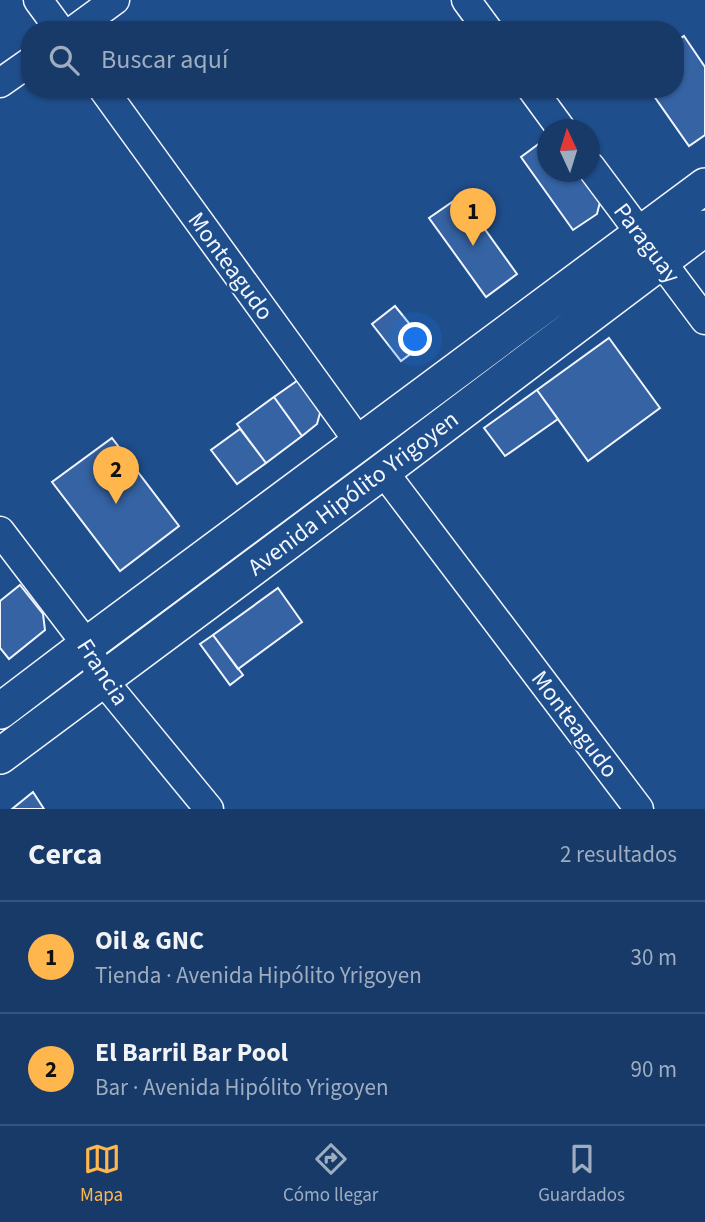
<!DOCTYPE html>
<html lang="es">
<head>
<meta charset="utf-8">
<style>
	:root { --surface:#173a69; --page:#20416f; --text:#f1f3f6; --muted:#9eadc0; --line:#36547d; --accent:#ffb74d }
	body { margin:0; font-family:"Source Sans 3",sans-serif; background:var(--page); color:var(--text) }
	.compass { position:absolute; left:537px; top:119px; width:63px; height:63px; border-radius:50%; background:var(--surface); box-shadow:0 2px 5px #0004; rotate:356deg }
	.you { position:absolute; left:416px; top:340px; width:24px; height:24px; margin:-18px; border:5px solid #fff; border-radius:50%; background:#1a73e8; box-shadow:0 0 0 10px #1a73e833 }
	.badge { display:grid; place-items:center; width:46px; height:46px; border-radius:50%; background:var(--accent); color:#111; font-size:23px; font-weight:700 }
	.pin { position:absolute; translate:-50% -58px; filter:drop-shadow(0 2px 4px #0008) }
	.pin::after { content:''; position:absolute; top:37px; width:24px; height:21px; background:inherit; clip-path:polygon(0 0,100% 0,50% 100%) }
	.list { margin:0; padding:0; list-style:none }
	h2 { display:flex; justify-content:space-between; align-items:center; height:91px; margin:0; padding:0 28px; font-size:30px }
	h2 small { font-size:23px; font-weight:400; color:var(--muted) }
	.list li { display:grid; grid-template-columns:46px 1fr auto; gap:21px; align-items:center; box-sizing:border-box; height:112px; padding:0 28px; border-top:2px solid var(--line) }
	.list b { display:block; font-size:26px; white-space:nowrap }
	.list p { margin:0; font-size:23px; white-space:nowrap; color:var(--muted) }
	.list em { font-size:23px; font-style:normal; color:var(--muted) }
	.icon { flex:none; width:38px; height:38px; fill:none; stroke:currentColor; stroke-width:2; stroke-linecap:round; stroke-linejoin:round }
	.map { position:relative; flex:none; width:705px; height:809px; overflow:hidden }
	.search { position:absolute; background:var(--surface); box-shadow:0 2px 5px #0004; left:21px; right:21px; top:21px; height:77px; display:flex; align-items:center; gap:18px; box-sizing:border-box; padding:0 24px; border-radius:28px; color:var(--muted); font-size:26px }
	.sheet { height:315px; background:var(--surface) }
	nav { display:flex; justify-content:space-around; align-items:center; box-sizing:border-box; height:98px; border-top:2px solid var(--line); background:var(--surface); font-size:19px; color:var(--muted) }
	nav a { display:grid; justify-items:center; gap:4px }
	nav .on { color:var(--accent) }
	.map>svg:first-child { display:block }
	.building { fill:#3563a3; stroke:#f2f6ff; stroke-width:2 }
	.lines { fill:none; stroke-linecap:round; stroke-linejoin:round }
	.minor-casing { stroke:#f2f6ff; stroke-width:31 }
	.major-casing { stroke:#f2f6ff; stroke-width:38 }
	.minor { stroke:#1f4e8c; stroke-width:28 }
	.major { stroke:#1f4e8c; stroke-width:35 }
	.labels { text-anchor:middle; stroke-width:5; stroke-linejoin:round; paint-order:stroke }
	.street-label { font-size:24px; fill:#f2f6ff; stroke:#1f4e8c }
</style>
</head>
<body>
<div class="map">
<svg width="705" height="809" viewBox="0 0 705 809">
	<rect width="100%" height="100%" fill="#1f4e8c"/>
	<path class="building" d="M684,36l21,31v68l-16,11 -40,-57h26v-47z
		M548,137v35h34l19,26 -4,16 -24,16 -52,-73z
		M461,196l56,78 -31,23 -57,-79z
		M395,306l30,37 -24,18 -29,-37z
		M609,338l51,70 -72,53 -51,-71z
		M304,376l19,26 -6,22 -15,12 -28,-39z
		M537,390l21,29 -53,37 -21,-28z
		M274,397l28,39 -36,27 -29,-39z
		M240,429l26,34 -29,21 -26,-34z
		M112,438l67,88 -59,45 -68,-89z
		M20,585l23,29 2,16 -36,29 -9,-11v-47z
		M278,588l24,34 -64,47 -25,-34z
		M213,635l30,40 -13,10 -30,-41z
		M33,792l11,17h-32z"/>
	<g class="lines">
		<g class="minor-casing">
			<path id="minor" d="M38,0l22,30
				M466,0l22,30
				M74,30l41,-30
				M0,83l30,-21
				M103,89l256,353
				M532,89l30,41
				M590,166l115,154
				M383,471l256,338
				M0,531l87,114 15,34 107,130"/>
		</g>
		<g class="major-casing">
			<path id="major" d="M0,711l87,-66 618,-459
				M0,756l383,-285 322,-243"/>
		</g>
		<use href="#minor" class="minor"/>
		<use href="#major" class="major"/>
	</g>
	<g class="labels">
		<g class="street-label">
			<text transform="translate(647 243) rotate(53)" y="8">Paraguay</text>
			<text transform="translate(231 266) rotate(54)" y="8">Monteagudo</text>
			<text transform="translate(353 493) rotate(-37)" y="8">Avenida Hipólito Yrigoyen</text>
			<text transform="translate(103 672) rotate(57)" y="8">Francia</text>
			<text transform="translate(575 724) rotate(53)" y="8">Monteagudo</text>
		</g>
	</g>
</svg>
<svg class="compass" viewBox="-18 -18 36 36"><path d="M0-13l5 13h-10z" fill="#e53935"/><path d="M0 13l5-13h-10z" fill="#9eadc0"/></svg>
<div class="you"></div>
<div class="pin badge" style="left:473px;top:246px">1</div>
<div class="pin badge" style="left:116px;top:504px">2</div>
<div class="search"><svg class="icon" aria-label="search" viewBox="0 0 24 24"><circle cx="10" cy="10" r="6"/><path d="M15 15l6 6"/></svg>Buscar aquí</div>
</div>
<section class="sheet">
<h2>Cerca<small>2 resultados</small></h2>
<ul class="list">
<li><span class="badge">1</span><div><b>Oil &amp; GNC</b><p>Tienda · Avenida Hipólito Yrigoyen</p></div><em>30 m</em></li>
<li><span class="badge">2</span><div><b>El Barril Bar Pool</b><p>Bar · Avenida Hipólito Yrigoyen</p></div><em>90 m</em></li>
</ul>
</section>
<nav>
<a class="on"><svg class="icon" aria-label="map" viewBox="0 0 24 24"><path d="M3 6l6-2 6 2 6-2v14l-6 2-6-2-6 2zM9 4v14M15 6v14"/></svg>Mapa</a>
<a><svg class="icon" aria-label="directions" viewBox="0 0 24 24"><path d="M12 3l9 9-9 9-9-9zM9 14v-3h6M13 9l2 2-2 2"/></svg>Cómo llegar</a>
<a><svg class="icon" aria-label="saved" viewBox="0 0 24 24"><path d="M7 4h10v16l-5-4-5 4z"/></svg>Guardados</a>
</nav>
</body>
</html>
